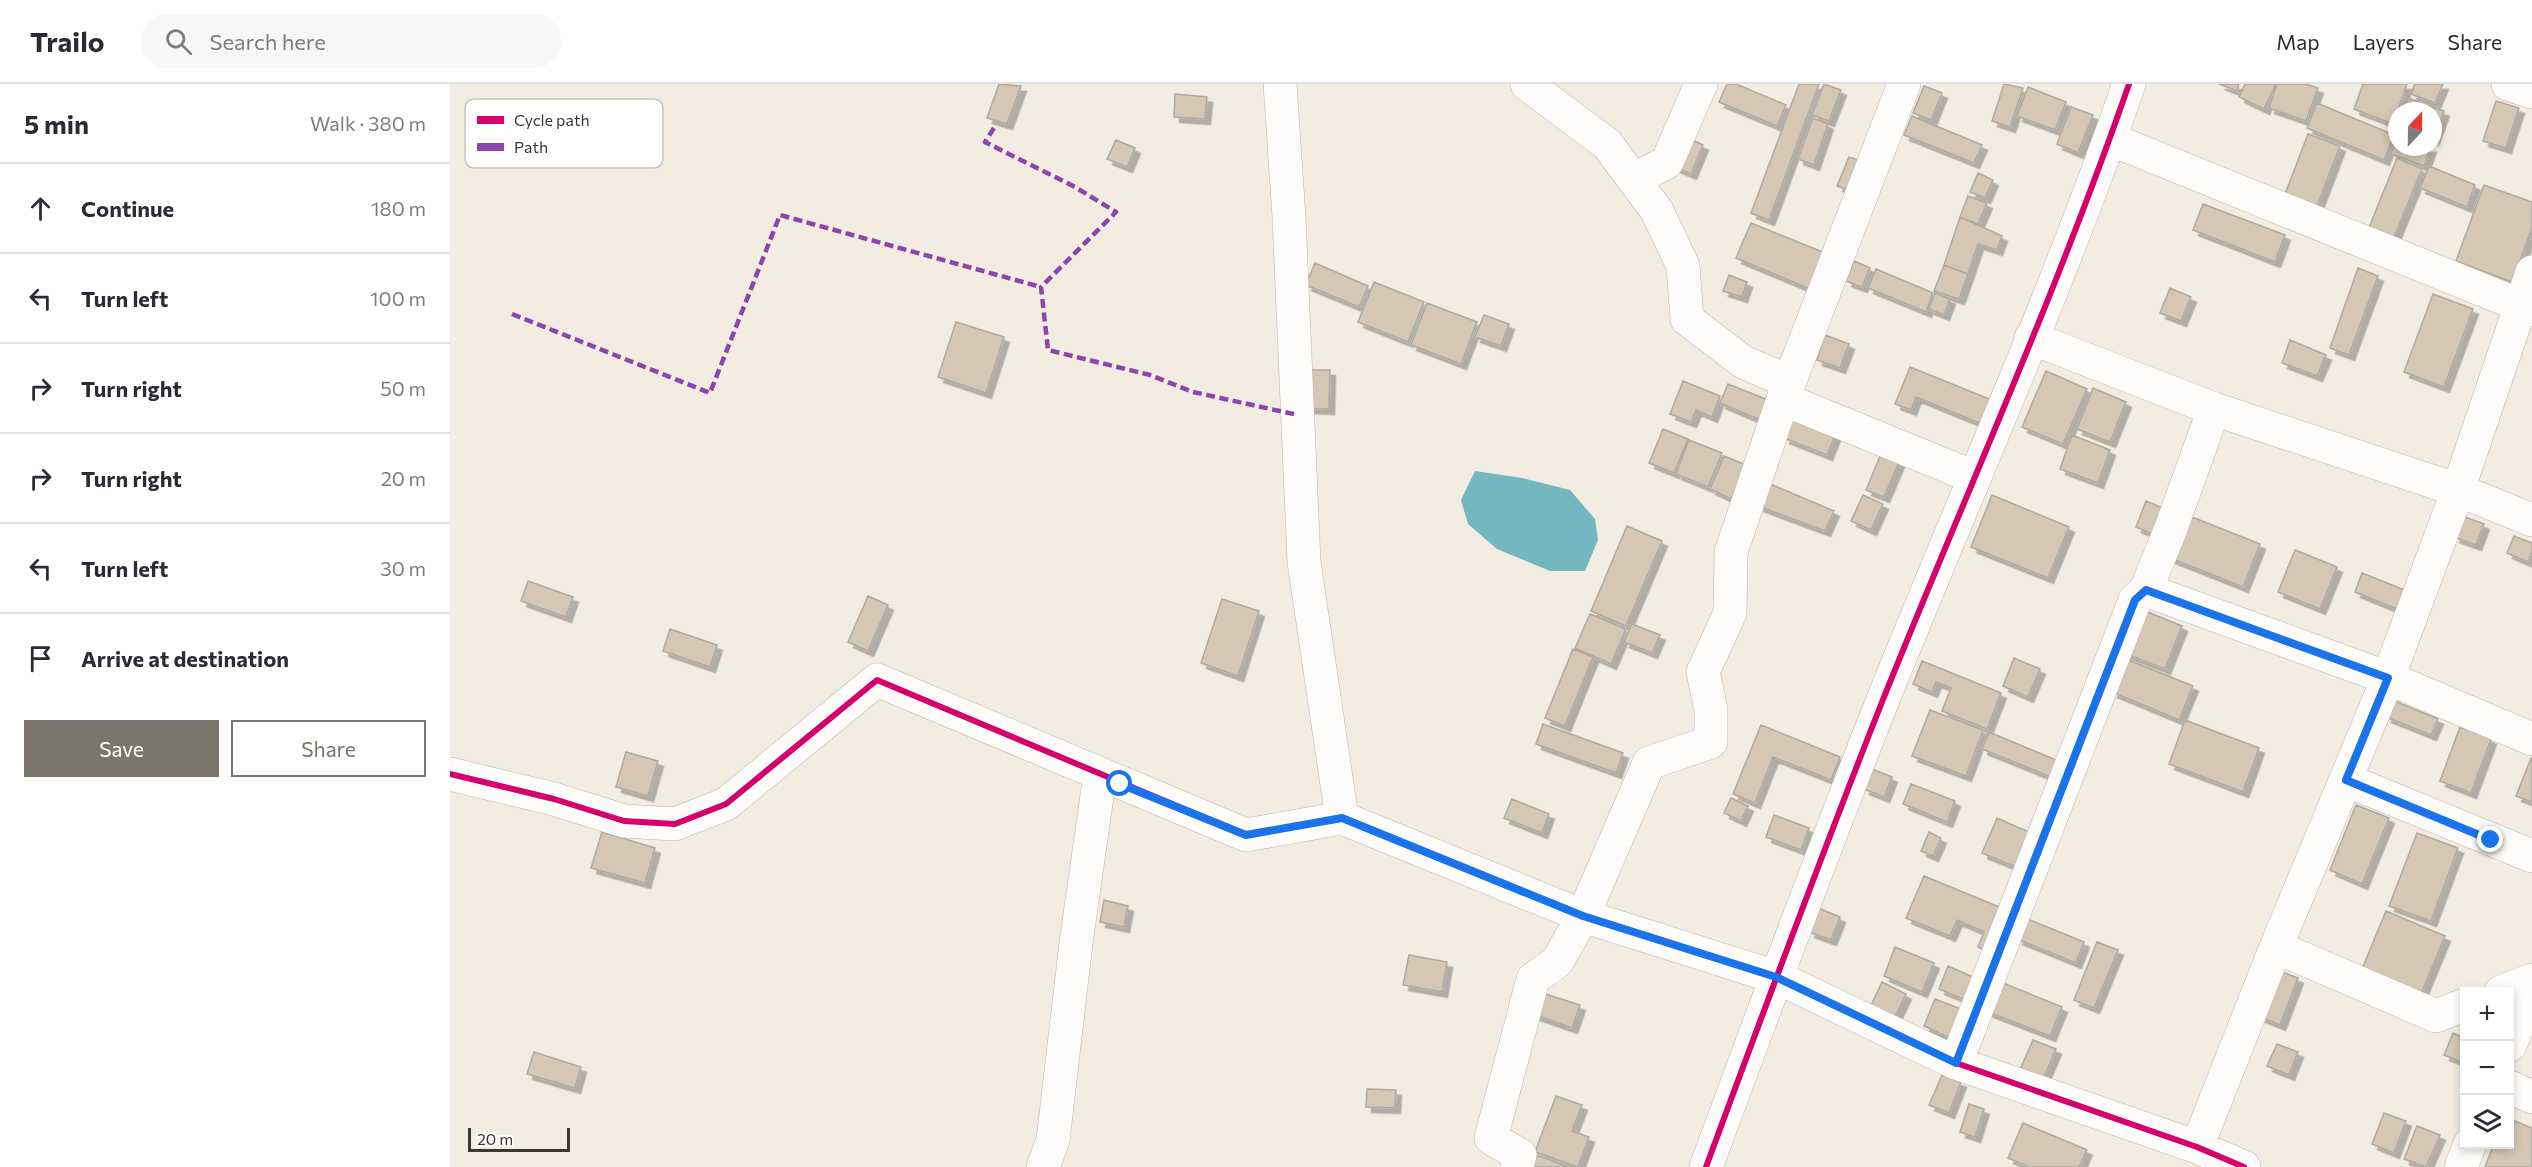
<!DOCTYPE html>
<html lang="en">
<head>
<meta charset="utf-8">
<style>
	:root { --surface:#fff; --page:#f7f7f7; --text:#2b2b33; --muted:#7c7c81; --line:#e1e1e2; --accent:#7b766d }
	body { margin:0; font-family:Commissioner,sans-serif; background:var(--page); color:var(--text) }
	.controls { position:absolute; right:18px; bottom:18px; display:grid; overflow:hidden; border-radius:0px; box-shadow:0 3px 9px #0003 }
	.controls button { width:54px; height:54px; display:grid; place-items:center; padding:0; border:0; border-bottom:2px solid var(--line); background:var(--surface); color:var(--text); font:30px sans-serif }
	.compass { position:absolute; left:1938px; top:18px; width:54px; height:54px; border-radius:50%; background:var(--surface); box-shadow:0 3px 9px #0003; rotate:22deg }
	.scale { position:absolute; left:18px; bottom:15px; width:102px; box-sizing:border-box; padding-left:6px; border:3px solid #3b372f; border-top:0; font-size:16px; line-height:21px; white-space:nowrap; color:#3b372f; -webkit-text-stroke:4px #fff; paint-order:stroke }
	.stop { position:absolute; width:18px; height:18px; margin:-14px; border:4px solid #1a73e8; border-radius:50%; background:#fff }
	.stop.end { background:#1a73e8; border-color:#fff; box-shadow:0 2px 6px #0008 }
	.list { margin:0; padding:0; list-style:none }
	h2 { display:flex; justify-content:space-between; align-items:center; height:78px; margin:0; padding:0 24px; font-size:26px }
	h2 small { font-size:20px; font-weight:400; color:var(--muted) }
	.list li { display:grid; grid-template-columns:39px 1fr auto; gap:18px; align-items:center; box-sizing:border-box; height:90px; padding:0 24px; border-top:2px solid var(--line) }
	.list b { display:block; font-size:22px; white-space:nowrap }
	.list em { font-size:20px; font-style:normal; color:var(--muted) }
	.actions { display:flex; gap:12px; padding:18px 24px }
	.actions a { flex:1; padding:14px 0; border:2px solid var(--accent); border-radius:0px; text-align:center; font-size:21px; color:var(--accent) }
	.actions .main { background:var(--accent); color:#fff }
	.icon { flex:none; width:33px; height:33px; fill:none; stroke:currentColor; stroke-width:2; stroke-linecap:round; stroke-linejoin:round }
	.map { position:relative; flex:none; width:2082px; height:1083px; overflow:hidden }
	header { display:flex; align-items:center; gap:36px; box-sizing:border-box; height:84px; padding:0 30px; background:var(--surface); border-bottom:2px solid var(--line) }
	header strong { font-size:28px }
	nav { display:flex; gap:33px; margin-inline-start:auto; font-size:21px }
	.search { width:420px; height:54px; background:var(--page); display:flex; align-items:center; gap:15px; box-sizing:border-box; padding:0 21px; border-radius:33px; color:var(--muted); font-size:22px }
	main { display:flex }
	aside { flex:1; background:var(--surface) }
	.map>svg:first-child { display:block }
	.water { fill:#74b7c0 }
	.building { fill:#d5c7b3; stroke:#afa9a2; stroke-width:1.5; filter:url(#shadow) }
	.lines { fill:none; stroke-linecap:round; stroke-linejoin:round }
	.minor-casing { stroke:#bab5ad; stroke-width:34 }
	.minor { stroke:#fdfcfa; stroke-width:33 }
	.quiet { stroke:#8e44ad; stroke-width:4.5; stroke-dasharray:9 4.5; stroke-linecap:butt }
	.cycleway-casing { stroke:#fff; stroke-width:10 }
	.cycleway { stroke:#d6006c; stroke-width:6 }
	.route { stroke:#1a73e8; stroke-width:8 }
	.key { fill:#fff; stroke:#c4c3c1; stroke-width:1.5 }
	.key-label { font-size:16px; fill:#3b372f }
</style>
</head>
<body>
<header>
<strong>Trailo</strong>
<div class="search"><svg class="icon" aria-label="search" viewBox="0 0 24 24"><circle cx="10" cy="10" r="6"/><path d="M15 15l6 6"/></svg>Search here</div>
<nav><a>Map</a><a>Layers</a><a>Share</a></nav>
</header>
<main>
<aside>
<h2>5 min<small>Walk · 380 m</small></h2>
<ul class="list">
<li><svg class="icon" aria-label="ahead" viewBox="0 0 24 24"><path d="M12 20V5M6 11l6-6 6 6"/></svg><div><b>Continue</b></div><em>180 m</em></li>
<li><svg class="icon" aria-label="left" viewBox="0 0 24 24"><path d="M17 20v-9H6M10 6l-5 5 5 5"/></svg><div><b>Turn left</b></div><em>100 m</em></li>
<li><svg class="icon" aria-label="right" viewBox="0 0 24 24"><path d="M7 20v-9h11M14 6l5 5-5 5"/></svg><div><b>Turn right</b></div><em>50 m</em></li>
<li><svg class="icon" aria-label="right" viewBox="0 0 24 24"><path d="M7 20v-9h11M14 6l5 5-5 5"/></svg><div><b>Turn right</b></div><em>20 m</em></li>
<li><svg class="icon" aria-label="left" viewBox="0 0 24 24"><path d="M17 20v-9H6M10 6l-5 5 5 5"/></svg><div><b>Turn left</b></div><em>30 m</em></li>
<li><svg class="icon" aria-label="arrive" viewBox="0 0 24 24"><path d="M6 21V4h12l-3 4 3 4H6"/></svg><div><b>Arrive at destination</b></div></li>
</ul>
<div class="actions"><a class="main">Save</a><a>Share</a></div>
</aside>
<div class="map">
<svg width="2082" height="1083" viewBox="0 0 2082 1083">
	<defs>
		<filter id="shadow"><feDropShadow dx="5.5" dy="5.5" stdDeviation="0" flood-color="#0004"/></filter>
	</defs>
	<rect width="100%" height="100%" fill="#f2ece1"/>
	<path class="water" d="M1025,387l47,7 48,12 25,29 3,21 -13,31h-35l-53,-22 -29,-25 -7,-24z"/>
	<path class="building" d="M549,0l22,2 -14,38 -20,-6z
		M1277,0h9l50,21 -9,21 -58,-24z
		M1349,0h20l-50,136 -18,-7z
		M1374,0l17,6 -12,31 -17,-6z
		M1554,0l19,4 -13,39 -18,-6z
		M1769,0h20l-2,7z
		M1795,0h31l-12,25 -25,-12z
		M1827,0h29l12,4 -12,33 -37,-13z
		M1913,0h44l-14,40 -39,-15z
		M1965,0h28l-8,19 -24,-9z
		M1474,2l18,7 -11,27 -18,-7z
		M1578,3l38,15 -11,28 -38,-14z
		M725,10l32,3 -2,22 -31,-2z
		M1961,15l33,12 -11,30v-30h-27z
		M2046,17l23,7 -13,40 -23,-7z
		M1867,19l77,32 -10,25 -77,-32z
		M1621,23l22,8 -15,38 -21,-9z
		M1462,32l70,29 -8,18 -70,-28z
		M1363,34l15,6 -14,41 -16,-6z
		M1858,50l32,12 -26,68 -32,-12z
		M1947,53v10h34l-7,19 -33,-12z
		M1238,54l15,7 -12,29 -16,-7z
		M666,56l19,8 -8,19 -20,-8z
		M1399,73l14,5 -12,29 -14,-5z
		M1947,74l25,11 -29,71 -25,-10z
		M1979,82l46,19 -8,22 -47,-19z
		M1528,89l15,7 -8,18 -15,-6z
		M2034,101l48,17v26l-20,54 -56,-21z
		M1518,112l19,7 -9,21 -18,-7z
		M1753,120l82,31 -10,27 -82,-32z
		M1510,133l42,19 -5,14 -19,-6 -10,30 -24,-9z
		M1301,139l74,30 -15,36 -74,-31z
		M1404,177l16,7 -8,19 -16,-6z
		M865,179l53,23 -9,21 -53,-22z
		M1494,181l24,9 -9,25 -25,-8z
		M1908,184l20,8 -29,79 -19,-7z
		M1426,185l57,24 -7,19 -58,-24z
		M1279,191l18,7 -5,15 -19,-6z
		M924,198l50,20 -16,40 -50,-20z
		M1720,204l21,9 -10,24 -21,-8z
		M1485,209l15,6 -6,16 -15,-6z
		M1983,210l40,15 -29,78 -40,-15z
		M977,219l50,19 -16,42 -50,-19z
		M1034,231l25,9 -8,22 -26,-9z
		M506,238l48,15 -18,56 -48,-16z
		M1375,251l24,9 -9,24 -23,-8z
		M1840,256l36,15 -9,21 -35,-13z
		M1460,283l84,34 -10,24 -68,-28 -5,13 -16,-6z
		M854,286h26l-1,39 -26,-1z
		M1596,287l41,18 -24,55 -41,-17z
		M1233,297l37,15 -8,21 -16,-7 -5,12 -21,-8z
		M1278,300l40,16 -8,20 -40,-17z
		M1643,304l33,14 -16,40 -33,-13z
		M1341,334l44,17 -8,20 -43,-17z
		M1213,345l25,10 -14,34 -25,-10z
		M1622,351l38,15 -12,33 -38,-14z
		M1239,356l33,13 -14,34 -32,-13z
		M1431,370l18,8 -15,35 -18,-7z
		M1274,372l22,9 -15,34 -21,-10z
		M1318,399l66,28 -9,20 -67,-25z
		M1413,411l20,9 -12,26 -20,-9z
		M1542,411l77,32 -21,51 -77,-31z
		M1696,417l26,11 -11,26 -25,-11z
		M1737,431l73,29 -17,43 -73,-29z
		M2012,432l22,8 -8,21 -22,-8z
		M1177,442l35,15 -36,85 -35,-15z
		M2064,452l18,7v8l-4,11 -21,-9z
		M1845,466l42,17 -17,42 -42,-17z
		M1912,489l50,20 -8,19 -49,-20z
		M78,497l45,16 -7,20 -45,-16z
		M418,512l20,9 -20,46 -20,-9z
		M772,515l37,12 -21,65 -37,-13z
		M1688,524l44,18 -17,43 -44,-17z
		M1140,530l36,15 -15,35 -36,-16z
		M1182,540l28,11 -8,18 -28,-11z
		M220,545l47,16 -7,22 -47,-16z
		M1123,565l20,8 -28,69 -20,-8z
		M1564,574l26,11 -12,28 -25,-11z
		M1676,575l67,27 -14,34 -67,-28z
		M1472,577l79,32 -14,36 -45,-18 9,-23 -15,-6 -4,10 -19,-8z
		M1942,616l46,19 -7,16 -45,-18z
		M1480,626l53,20 -17,46 -54,-20z
		M1735,636l74,28 -16,44 -74,-28z
		M1093,640l80,29 -7,20 -80,-29z
		M1311,641l79,32 -9,23 -58,-23 -18,46 -22,-9z
		M2010,643l31,12 -20,54 -31,-12z
		M1539,648l74,31 -7,16 -74,-30z
		M176,668l32,9 -10,35 -32,-9z
		M2081,674l1,1v43l-16,-6z
		M1422,685l20,8 -8,20 -20,-8z
		M1461,700l44,17 -8,21 -44,-18z
		M1281,714l17,8 -7,15 -17,-8z
		M1062,715l37,15 -7,19 -38,-15z
		M1906,721l33,13 -27,66 -32,-14z
		M1324,731l35,13 -8,22 -35,-13z
		M1547,734l41,18 -15,34 -41,-17z
		M152,748l53,16 -10,35 -54,-15z
		M1479,748l12,6 -8,18 -12,-5z
		M1967,749l41,15 -27,73 -42,-15z
		M1474,792l80,33 -17,43 -9,-5 6,-15 -27,-12 -7,16 -44,-18z
		M654,816l24,6 -4,21 -24,-5z
		M1368,824l22,9 -9,23 -22,-8z
		M1936,827l59,25 -24,58 -59,-25z
		M1575,834l59,24 -8,21 -59,-24z
		M1647,858l21,8 -24,58 -20,-8z
		M1445,863l39,16 -12,29 -38,-16z
		M959,871l38,7 -5,30 -39,-7z
		M1498,882l27,12 -9,22 -27,-11z
		M1827,886l21,8 -18,47 -20,-8z
		M1548,897l64,26 -12,29 -64,-25z
		M1432,898l24,12 -13,27 -24,-11z
		M1089,908l41,13 -8,23 -40,-14z
		M1485,915l26,10 -11,29 -26,-12z
		M2003,949l11,5v25l-20,-8z
		M1583,956l23,9 -15,35 -23,-10z
		M1827,960l21,8 -9,23 -22,-9z
		M84,968l47,15 -6,21 -48,-14z
		M1492,991l19,7 -12,31 -20,-8z
		M917,1005l29,1 -1,18 -29,-1z
		M1106,1012l26,9 -10,26 17,6 -11,30 -43,-15z
		M1519,1020l15,5 -9,28 -15,-5z
		M1934,1029l22,8 -12,32 -22,-9z
		M2060,1035l22,9v39h-47l9,-23h16z
		M1573,1039l64,27 -8,17h-50l-21,-9z
		M1967,1042l23,9 -14,32 -22,-8z
		M1087,1071l31,12h-35z"/>
	<g class="lines">
		<g class="minor-casing">
			<path id="minor" d="M830,0l9,133 15,345 38,256
				M1077,0l80,60 50,67 26,55 4,53 56,43 47,20
				M2058,0l24,8
				M1660,55l422,171
				M1184,96l33,-18 34,-78
				M1581,254l183,71 244,81 74,30
				M1333,315l191,78
				M1696,506l242,88 144,61
				M0,690l104,25 70,22 51,3 51,-20 151,-124 369,155 96,-17 241,98 193,61 180,86 241,84 47,20
				M1896,696l186,76
				M1826,863l160,69 28,-11
				M2051,908l31,-12
				M2060,961l22,-55
				M1506,979l179,-463 11,-10 25,-62 43,-119
				M2060,1003l22,10
				M1747,1063l79,-200 112,-269 70,-188 74,-218
				M593,1083l10,-27 23,-197 24,-168
				M1067,1083l3,-12 -29,-17 42,-159 24,-17 26,-46 66,-153 62,-21v-32l-8,-38 27,-59 1,-61 52,-153 121,-315
				M1256,1083c58,-157 116,-314 178,-470 82,-204 173,-405 245,-613
				M2011,1083l9,-23"/>
		</g>
		<use href="#minor" class="minor"/>
		<path class="quiet" d="M544,44l-9,14 90,45 41,25 -75,75 7,63 102,25 43,17 105,23
			M62,230l198,79 70,-178 261,72"/>
		<g class="cycleway-casing">
			<path id="cycleway" d="M0,690l104,25 70,22 51,3 51,-20 151,-124 369,155 96,-17 241,98 193,61 180,86 241,84 47,20
				M1256,1083c58,-157 116,-314 178,-470 82,-204 173,-405 245,-613"/>
		</g>
		<use href="#cycleway" class="cycleway"/>
	</g>
	<g class="lines">
		<path class="route" d="M670,700l126,51 96,-17 241,98 193,61 180,86 179,-463 11,-10 242,88 -42,102 145,60"/>
	</g>
	<rect x="15" y="15" width="198" height="69" rx="9" class="key"/>
	<rect x="27" y="32" width="27" height="8" fill="#d6006c"/>
	<rect x="27" y="59" width="27" height="8" fill="#8e44ad"/>
	<g class="key-label">
		<text x="64" y="42">Cycle path</text>
		<text x="64" y="69">Path</text>
	</g>
</svg>
<div class="controls">
<button>+</button>
<button>−</button>
<button><svg class="icon" aria-label="layers" viewBox="0 0 24 24"><path d="M12 4l9 5-9 5-9-5zM3 14l9 5 9-5"/></svg></button>
</div>
<svg class="compass" viewBox="-18 -18 36 36"><path d="M0-13l5 13h-10z" fill="#e53935"/><path d="M0 13l5-13h-10z" fill="#7c7c81"/></svg>
<div class="scale">20 m</div>
<div class="stop" style="left:670px;top:700px"></div>
<div class="stop end" style="left:2041px;top:756px"></div>
</div>
</main>
</body>
</html>
